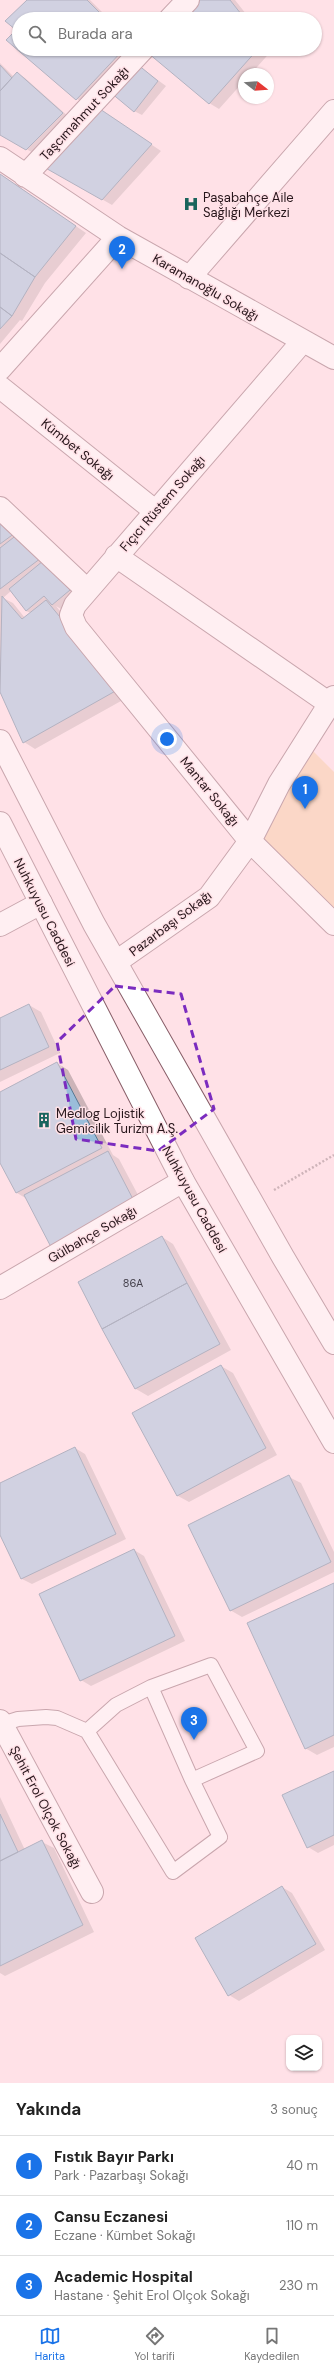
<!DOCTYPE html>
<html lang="tr">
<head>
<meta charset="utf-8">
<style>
	:root { --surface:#fff; --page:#f6f6f6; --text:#222; --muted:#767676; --line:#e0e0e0; --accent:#1a73e8 }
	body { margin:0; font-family:"DM Sans",sans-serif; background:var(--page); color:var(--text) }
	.controls { position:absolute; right:12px; bottom:12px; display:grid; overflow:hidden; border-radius:8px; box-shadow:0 1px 3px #0004 }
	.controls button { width:36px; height:36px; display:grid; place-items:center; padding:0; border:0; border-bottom:1px solid var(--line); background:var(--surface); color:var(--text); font:20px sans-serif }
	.compass { position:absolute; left:238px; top:68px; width:36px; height:36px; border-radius:50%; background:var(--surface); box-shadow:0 1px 3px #0004; rotate:107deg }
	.you { position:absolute; left:167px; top:739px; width:14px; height:14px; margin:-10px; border:3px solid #fff; border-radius:50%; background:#1a73e8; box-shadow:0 0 0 6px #1a73e833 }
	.badge { display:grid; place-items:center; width:26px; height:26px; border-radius:50%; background:var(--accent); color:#fff; font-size:13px; font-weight:700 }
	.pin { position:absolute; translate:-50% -33px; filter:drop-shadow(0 1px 2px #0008) }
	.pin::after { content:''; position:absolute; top:21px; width:14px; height:12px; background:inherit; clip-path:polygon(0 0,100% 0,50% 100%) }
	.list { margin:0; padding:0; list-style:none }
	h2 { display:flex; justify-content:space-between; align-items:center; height:52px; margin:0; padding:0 16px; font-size:17px }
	h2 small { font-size:13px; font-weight:400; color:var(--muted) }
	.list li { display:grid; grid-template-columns:26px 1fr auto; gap:12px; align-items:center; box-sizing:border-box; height:60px; padding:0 16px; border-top:1px solid var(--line) }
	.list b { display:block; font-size:15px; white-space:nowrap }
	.list p { margin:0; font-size:13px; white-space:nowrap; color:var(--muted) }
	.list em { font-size:13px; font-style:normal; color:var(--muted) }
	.icon { flex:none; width:22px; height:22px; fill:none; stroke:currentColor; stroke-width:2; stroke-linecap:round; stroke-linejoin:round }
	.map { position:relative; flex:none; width:334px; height:2083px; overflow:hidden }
	.search { position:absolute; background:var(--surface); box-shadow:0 1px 3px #0004; left:12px; right:12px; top:12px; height:44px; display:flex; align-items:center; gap:10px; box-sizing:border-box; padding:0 14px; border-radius:22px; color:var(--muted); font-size:15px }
	.sheet { height:232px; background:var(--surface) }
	nav { display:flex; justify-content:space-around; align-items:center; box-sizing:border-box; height:56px; border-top:1px solid var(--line); background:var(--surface); font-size:11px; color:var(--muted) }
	nav a { display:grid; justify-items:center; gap:2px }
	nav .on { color:var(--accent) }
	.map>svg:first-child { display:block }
	.green { fill:#f7c99f }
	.shadow { fill:#0003; fill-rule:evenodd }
	.building { fill:#9abdda; stroke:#577892 }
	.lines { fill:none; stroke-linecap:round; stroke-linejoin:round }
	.lane-casing { stroke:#885e68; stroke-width:16 }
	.street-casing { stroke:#885e68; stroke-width:24 }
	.primary-casing { stroke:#885e68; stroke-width:24 }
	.path { stroke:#927b80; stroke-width:2.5; stroke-dasharray:2 2; stroke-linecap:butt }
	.lane { stroke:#fff; stroke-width:14 }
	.street { stroke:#fff; stroke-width:22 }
	.primary { stroke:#fff; stroke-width:22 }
	.marked { fill:none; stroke:#7b2cbf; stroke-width:3; stroke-dasharray:8 5; stroke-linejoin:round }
	.labels { text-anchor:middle; stroke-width:3; stroke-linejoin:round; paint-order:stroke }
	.number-label { font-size:11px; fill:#44404b }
	.street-label { font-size:13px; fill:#27161b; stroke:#ffe1e7 }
	.poi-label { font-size:13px; fill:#27161b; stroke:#ffe1e7; text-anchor:start }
</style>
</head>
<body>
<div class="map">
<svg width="334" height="2083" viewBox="0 0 334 2083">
	<rect width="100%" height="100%" fill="#ffe1e7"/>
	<path class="green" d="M312,750l22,22v141l-80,-67z"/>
	<path class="shadow" d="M28,0h62l19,19h-90v30h120l-52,56 -10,-6 -70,-59 10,-10 -11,-9z
		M199,0h36l15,19h-69z
		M153,49h120l-22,25h-7v7l-25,28 -10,-6z
		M0,63l14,14 3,-4 8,5 45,40 -35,36 -35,-20z
		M137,65l29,21 -24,29 -8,-4z
		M97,108l64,43 -49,54 -68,-39z
		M0,174l86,59 -41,50 -23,38 -2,-1 -20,24z
		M0,518l77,77 -16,14 -5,-3 74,90 -95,53 -11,-7 -24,-53zM11,591l15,20 5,2 -6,5 -12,-15 -10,-5z
		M29,1005l12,7 19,41 -60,29v-63z
		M57,1063l11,7 45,85 6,4 27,51 -119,-11 -10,-6 -17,-32v-68z
		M162,1237l11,7 58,106 -83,46 -12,-7 -57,-106z
		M221,1366l12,7 44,82 -88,47 -11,-6z
		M75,1448l10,6 41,85 -94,45 -10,-5 -22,-46v-49z
		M289,1477l12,6 33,69v20l-92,45 -12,-7z
		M134,1550l10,6 41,85 -94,45 -10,-6z
		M334,1584v163l-17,8 -12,-7z
		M334,1772v73l-16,8 -10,-6z
		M0,1797l25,53 17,-8 12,6 40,84 -89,44 -5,-3z
		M282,1887l10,6 33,57 -86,51 -10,-6z"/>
	<path class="building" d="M27,0h60l19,19h-87v30h105l-48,51 -70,-60 10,-10 -11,-9z
		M198,0h32l15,19h-65z
		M151,49h107l-49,55 -61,-51z
		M137,64l21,17 -24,31 -24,-20z
		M0,65l12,13 -12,13z
		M17,72l46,41 -37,37 -26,-15v-44z
		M97,107l55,37 -50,56 -60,-34z
		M0,174l76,52 -41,51 -35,-24z
		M0,253l35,24 -23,39 -12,-9z
		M0,307l12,9 -12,13z
		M0,519l15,14 -15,11z
		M18,534l23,24 -41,31v-41z
		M43,561l27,29 -18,15 -8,-9 -18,15 -17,-22z
		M2,596l20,23 24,-19 73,89 -96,54 -23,-51z
		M29,1004l20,43 -49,23v-52z
		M57,1062l45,86 -86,45 -16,-30v-71z
		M108,1151l27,52 -84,44 -27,-52z
		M162,1236l25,47 -85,46 -24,-47z
		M187,1283l33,61 -85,45 -33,-60z
		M221,1365l45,83 -89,48 -45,-83z
		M75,1447l41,87 -95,45 -21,-44v-52z
		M289,1475l42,87 -101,49 -42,-86z
		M134,1549l41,87 -95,45 -41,-87z
		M334,1583v152l-29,14 -58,-126z
		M334,1771v64l-27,13 -25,-53z
		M0,1814l18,38 -18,9z
		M42,1840l41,85 -83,41v-105z
		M282,1886l34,58 -88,52 -33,-58z"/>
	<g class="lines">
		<g class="lane-casing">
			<path id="lane" d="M2,1724l16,-5 28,-2 11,1 30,13 86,141 47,-35 -28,-57
				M87,1731l29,-26 35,-18 60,-22 46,86 -65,29 -41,-93"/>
		</g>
		<g class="street-casing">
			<path id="street" d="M170,19l18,-19
				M0,158l118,79 216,121
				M25,176l118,-127
				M189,278l145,-167
				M302,342l-227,263 -4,10 5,12 174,214 84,83
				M0,369l118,-132
				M0,387l155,124
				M0,508l87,82
				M116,556l214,148h4
				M0,925l41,-22
				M116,962l93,-65 41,-56 29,-57 55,-87
				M0,1288l183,-107
				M0,1721l92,171"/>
		</g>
		<g class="primary-casing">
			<path id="primary" d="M0,741l94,183 189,333 51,86
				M0,823l183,358 151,261"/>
		</g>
		<path class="path" d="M274,1190l60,-35"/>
		<use href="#lane" class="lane"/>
		<use href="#street" class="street"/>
		<use href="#primary" class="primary"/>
	</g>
	<path d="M0 0H334V2083H0ZM115,986l66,8 33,115 -56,42 -82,-12 -19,-97z" fill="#ffe1e7" fill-opacity=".55" fill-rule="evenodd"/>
	<path class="marked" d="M115,986l66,8 33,115 -56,42 -82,-12 -19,-97z"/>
	<defs>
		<g id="hospital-bare" transform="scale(1.2)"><path d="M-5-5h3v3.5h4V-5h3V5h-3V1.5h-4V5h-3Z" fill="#1a645c" stroke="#ffe1e7" stroke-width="2.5" paint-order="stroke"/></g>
		<g id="building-bare" transform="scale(1.2)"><path d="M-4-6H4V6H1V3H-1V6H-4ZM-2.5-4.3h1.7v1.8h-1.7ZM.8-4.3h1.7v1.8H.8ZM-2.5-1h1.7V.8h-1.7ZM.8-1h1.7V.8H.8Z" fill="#1a645c" stroke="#ffe1e7" stroke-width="2.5" paint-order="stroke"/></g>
	</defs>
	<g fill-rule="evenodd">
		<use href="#hospital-bare" x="191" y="204"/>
		<use href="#building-bare" x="44" y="1120"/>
	</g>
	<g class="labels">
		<g class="number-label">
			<text x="133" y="1287">86A</text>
		</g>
		<g class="street-label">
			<text transform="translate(84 113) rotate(-47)" y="5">Taşcımahmut Sokağı</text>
			<text transform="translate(206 287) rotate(30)" y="5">Karamanoğlu Sokağı</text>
			<text transform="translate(78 449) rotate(39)" y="5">Kümbet Sokağı</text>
			<text transform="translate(162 503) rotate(-49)" y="5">Fıçıcı Rüstem Sokağı</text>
			<text transform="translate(210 791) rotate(51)" y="5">Mantar Sokağı</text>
			<text transform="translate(45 912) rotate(63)" y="5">Nuhkuyusu Caddesi</text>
			<text transform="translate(170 923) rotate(-37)" y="5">Pazarbaşı Sokağı</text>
			<text transform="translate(195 1199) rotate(61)" y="5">Nuhkuyusu Caddesi</text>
			<text transform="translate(92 1234) rotate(-30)" y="5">Gülbahçe Sokağı</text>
			<text transform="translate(46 1807) rotate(62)" y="5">Şehit Erol Olçok Sokağı</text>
		</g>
		<g class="poi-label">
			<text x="203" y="202">Paşabahçe Aile<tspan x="203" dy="15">Sağlığı Merkezi</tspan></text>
			<text x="56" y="1118">Medlog Lojistik<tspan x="56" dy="15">Gemicilik Turizm A.Ş.</tspan></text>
		</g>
	</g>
</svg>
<div class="controls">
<button><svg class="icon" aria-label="layers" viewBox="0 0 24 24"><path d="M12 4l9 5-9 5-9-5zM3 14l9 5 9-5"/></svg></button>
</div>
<svg class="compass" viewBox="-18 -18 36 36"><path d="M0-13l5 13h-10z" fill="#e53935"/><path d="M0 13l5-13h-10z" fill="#767676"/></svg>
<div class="you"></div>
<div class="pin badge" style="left:305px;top:809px">1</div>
<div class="pin badge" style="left:122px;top:269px">2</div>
<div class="pin badge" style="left:194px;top:1740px">3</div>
<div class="search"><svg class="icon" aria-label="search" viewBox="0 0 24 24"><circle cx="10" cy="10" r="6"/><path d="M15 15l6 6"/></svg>Burada ara</div>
</div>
<section class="sheet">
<h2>Yakında<small>3 sonuç</small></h2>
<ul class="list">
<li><span class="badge">1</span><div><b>Fıstık Bayır Parkı</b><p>Park · Pazarbaşı Sokağı</p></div><em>40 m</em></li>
<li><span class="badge">2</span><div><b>Cansu Eczanesi</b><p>Eczane · Kümbet Sokağı</p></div><em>110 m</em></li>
<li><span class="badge">3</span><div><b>Academic Hospital</b><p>Hastane · Şehit Erol Olçok Sokağı</p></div><em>230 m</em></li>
</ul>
</section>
<nav>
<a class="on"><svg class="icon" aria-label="map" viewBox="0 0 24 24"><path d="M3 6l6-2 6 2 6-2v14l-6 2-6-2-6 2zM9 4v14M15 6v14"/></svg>Harita</a>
<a><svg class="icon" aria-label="directions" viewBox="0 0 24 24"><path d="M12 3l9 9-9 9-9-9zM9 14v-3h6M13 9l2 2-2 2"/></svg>Yol tarifi</a>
<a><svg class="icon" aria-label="saved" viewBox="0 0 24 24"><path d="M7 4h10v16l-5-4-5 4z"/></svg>Kaydedilen</a>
</nav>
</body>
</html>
